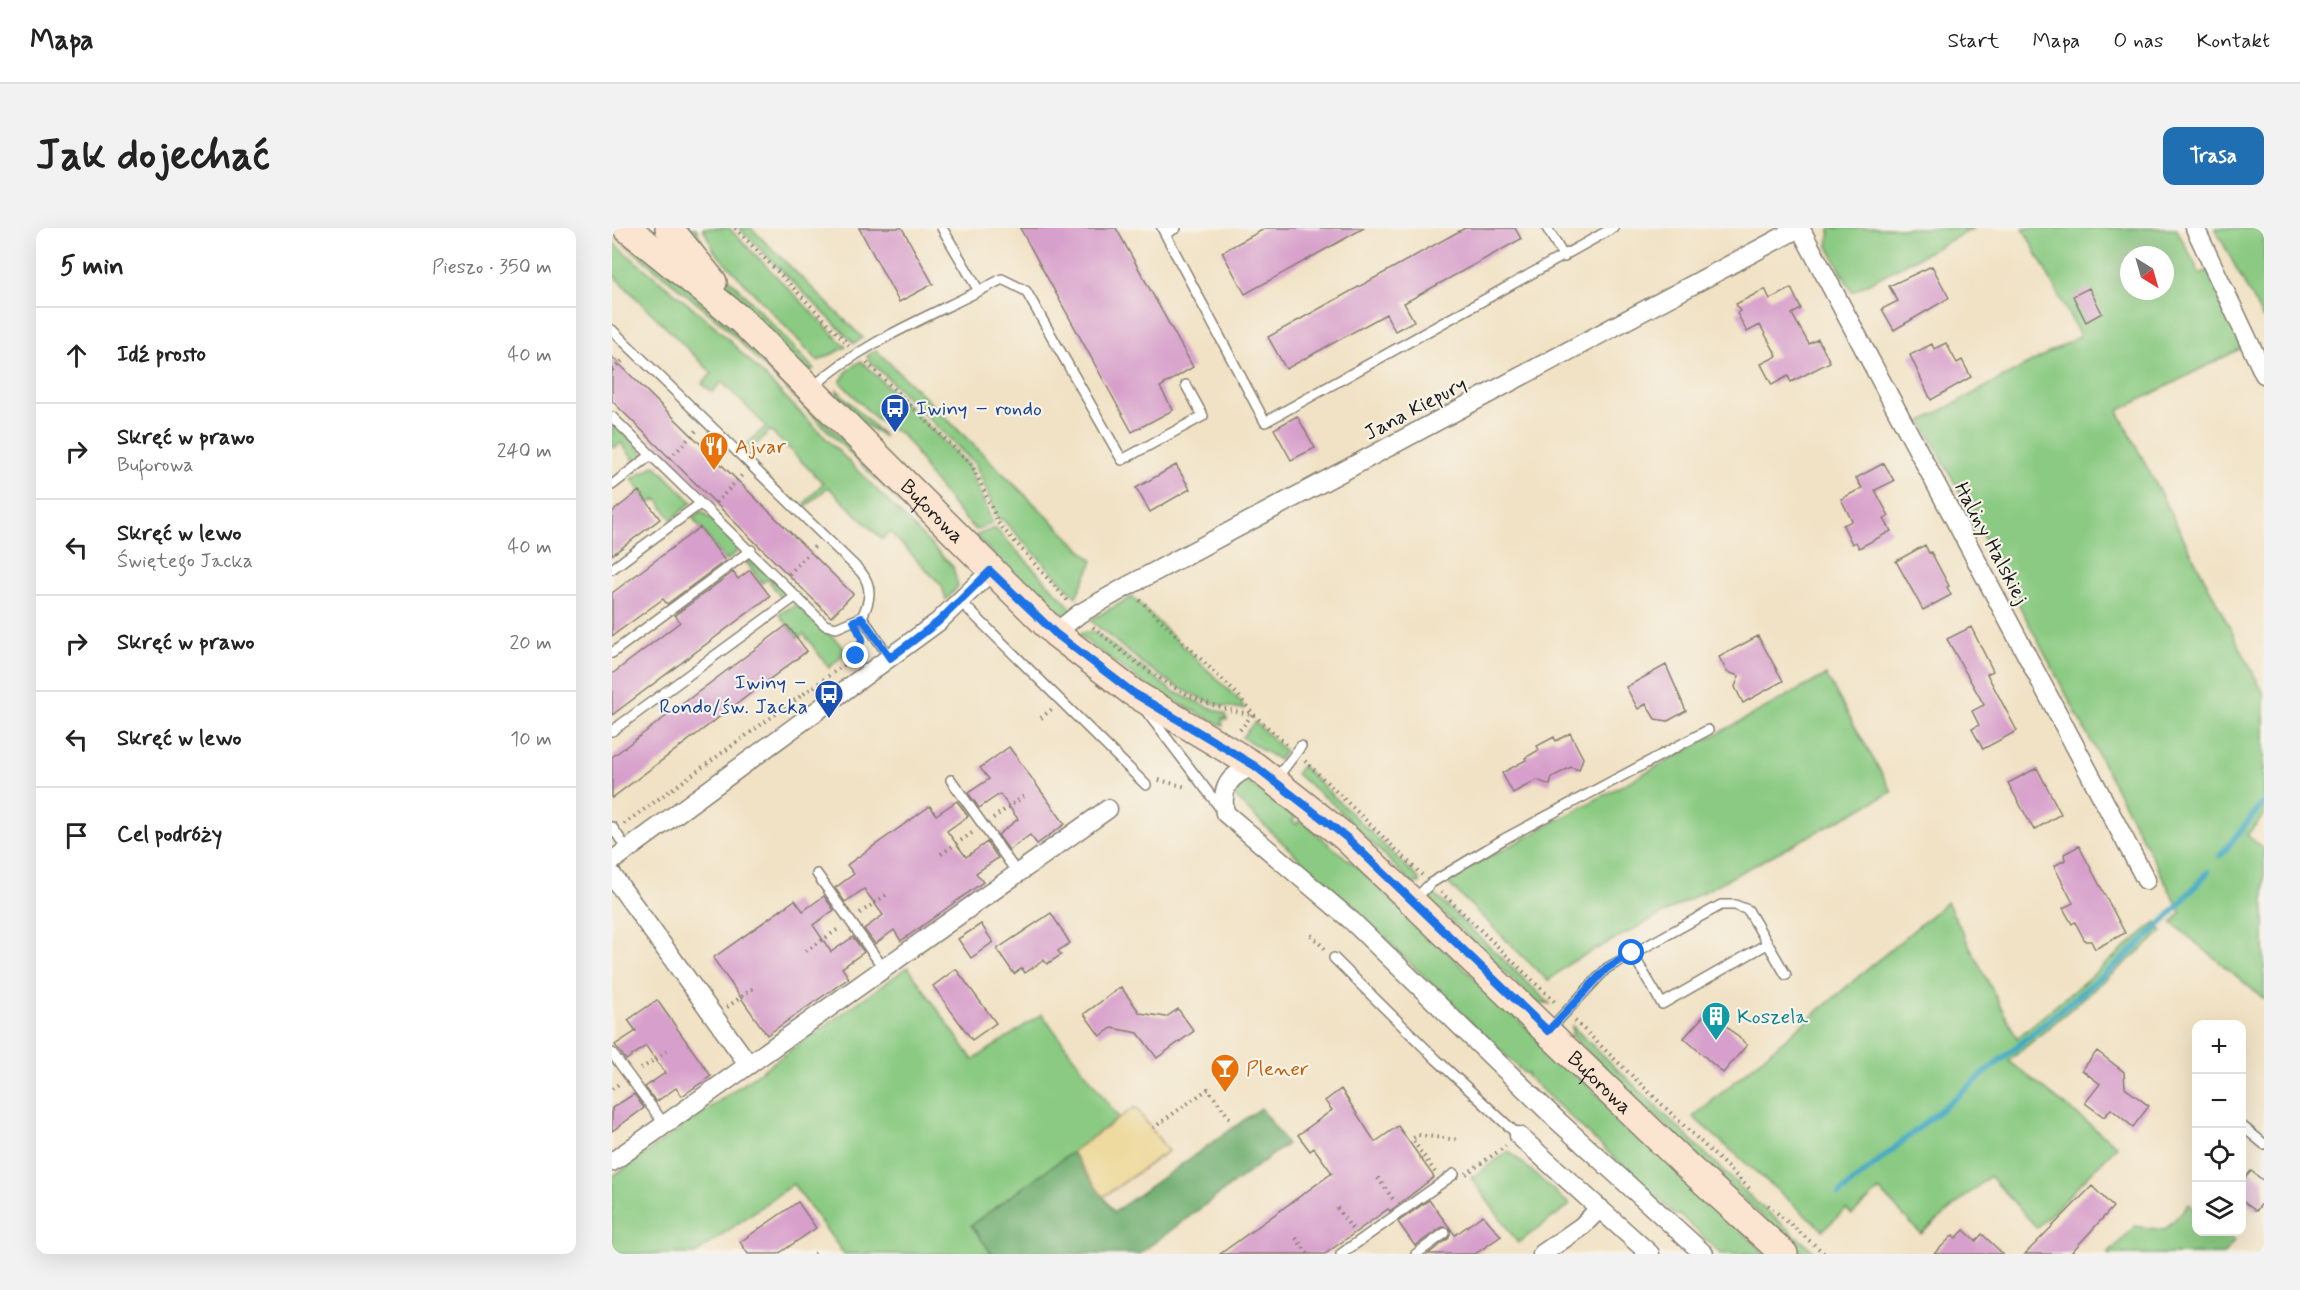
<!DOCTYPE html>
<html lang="pl">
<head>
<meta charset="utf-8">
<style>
	:root { --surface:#fff; --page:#f2f2f2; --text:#222; --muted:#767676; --line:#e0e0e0; --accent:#1f6fb2 }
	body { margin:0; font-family:Mynerve,sans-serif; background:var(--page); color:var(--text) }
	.controls { position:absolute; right:18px; bottom:18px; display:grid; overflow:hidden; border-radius:12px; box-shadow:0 6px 24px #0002 }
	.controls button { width:54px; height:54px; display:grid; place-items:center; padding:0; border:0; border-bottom:2px solid var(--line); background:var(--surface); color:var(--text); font:30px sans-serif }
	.compass { position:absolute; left:1508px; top:18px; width:54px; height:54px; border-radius:50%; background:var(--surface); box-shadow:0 6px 24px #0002; rotate:143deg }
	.stop { position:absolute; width:18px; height:18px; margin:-14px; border:4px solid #1a73e8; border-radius:50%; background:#fff }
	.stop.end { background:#1a73e8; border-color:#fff; box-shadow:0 2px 6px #0008 }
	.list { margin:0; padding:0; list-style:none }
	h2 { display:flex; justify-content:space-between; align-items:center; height:78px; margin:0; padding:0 24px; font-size:26px }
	h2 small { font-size:20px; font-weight:400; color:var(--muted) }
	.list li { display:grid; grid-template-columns:39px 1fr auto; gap:18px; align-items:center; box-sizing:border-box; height:96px; padding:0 24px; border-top:2px solid var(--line) }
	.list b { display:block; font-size:22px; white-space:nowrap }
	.list p { margin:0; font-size:20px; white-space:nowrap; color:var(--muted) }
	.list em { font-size:20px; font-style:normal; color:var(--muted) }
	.icon { flex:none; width:33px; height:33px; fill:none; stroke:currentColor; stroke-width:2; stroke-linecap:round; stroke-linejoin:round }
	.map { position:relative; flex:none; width:1652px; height:1026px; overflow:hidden; border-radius:12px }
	header { display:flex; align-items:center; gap:36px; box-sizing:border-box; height:84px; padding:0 30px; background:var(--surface); border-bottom:2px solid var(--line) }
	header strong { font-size:28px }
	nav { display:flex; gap:33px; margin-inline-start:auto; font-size:21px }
	.intro { display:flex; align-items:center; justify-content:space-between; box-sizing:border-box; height:144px; padding:0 36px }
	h1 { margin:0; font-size:42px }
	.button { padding:15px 27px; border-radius:12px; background:var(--accent); color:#fff; font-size:21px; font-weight:700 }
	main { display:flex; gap:36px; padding:0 36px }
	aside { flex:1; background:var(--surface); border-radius:12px; box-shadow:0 6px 24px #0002 }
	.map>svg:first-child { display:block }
	.green { fill:#8aca82; stroke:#53734f; stroke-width:1.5; fill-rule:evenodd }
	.forest { fill:#6fae70; stroke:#466546; stroke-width:1.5 }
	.sand { fill:#eeda9e; stroke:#857b5d; stroke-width:1.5 }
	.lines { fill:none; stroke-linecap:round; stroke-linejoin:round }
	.stream { stroke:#43a9c3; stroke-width:6 }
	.building { fill:#d79fcb }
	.lane-casing { stroke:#867f70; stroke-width:12 }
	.street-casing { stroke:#867f70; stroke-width:21 }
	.secondary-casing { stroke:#867f70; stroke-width:30 }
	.path { stroke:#867f70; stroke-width:4; stroke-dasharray:1.5 4.5; stroke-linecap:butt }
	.lane { stroke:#fff; stroke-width:9 }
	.street { stroke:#fff; stroke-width:18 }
	.secondary { stroke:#fce5d0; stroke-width:27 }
	.route { stroke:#1a73e8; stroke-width:8 }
	.labels { text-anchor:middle; stroke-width:4.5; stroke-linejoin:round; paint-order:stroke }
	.transit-label { font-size:21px; fill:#164399; stroke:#f7f3e8; text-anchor:start }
	.street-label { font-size:21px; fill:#1c1c1c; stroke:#f7f3e8 }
	.food-label { font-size:21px; fill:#c56008; stroke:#f7f3e8; text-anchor:start }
	.culture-label { font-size:21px; fill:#0d838f; stroke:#f7f3e8; text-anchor:start }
</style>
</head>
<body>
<header>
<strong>Mapa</strong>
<nav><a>Start</a><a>Mapa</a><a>O nas</a><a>Kontakt</a></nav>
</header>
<div class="intro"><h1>Jak dojechać</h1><a class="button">Trasa</a></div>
<main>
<aside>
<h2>5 min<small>Pieszo · 350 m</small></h2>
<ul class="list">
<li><svg class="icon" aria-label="ahead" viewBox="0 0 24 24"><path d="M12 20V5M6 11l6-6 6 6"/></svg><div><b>Idź prosto</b></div><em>40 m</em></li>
<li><svg class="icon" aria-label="right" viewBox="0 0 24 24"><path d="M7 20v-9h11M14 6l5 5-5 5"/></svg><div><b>Skręć w prawo</b><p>Buforowa</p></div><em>240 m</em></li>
<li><svg class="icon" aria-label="left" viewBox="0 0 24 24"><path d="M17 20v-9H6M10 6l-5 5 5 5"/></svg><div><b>Skręć w lewo</b><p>Świętego Jacka</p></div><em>40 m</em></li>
<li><svg class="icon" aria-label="right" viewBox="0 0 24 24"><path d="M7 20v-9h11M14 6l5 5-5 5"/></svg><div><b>Skręć w prawo</b></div><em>20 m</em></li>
<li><svg class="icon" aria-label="left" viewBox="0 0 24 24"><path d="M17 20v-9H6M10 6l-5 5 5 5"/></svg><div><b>Skręć w lewo</b></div><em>10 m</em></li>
<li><svg class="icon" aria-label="arrive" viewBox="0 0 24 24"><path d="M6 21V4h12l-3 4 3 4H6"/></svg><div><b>Cel podróży</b></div></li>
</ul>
</aside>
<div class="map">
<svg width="1652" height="1026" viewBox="0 0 1652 1026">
	<rect width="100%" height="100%" fill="#f7f3e8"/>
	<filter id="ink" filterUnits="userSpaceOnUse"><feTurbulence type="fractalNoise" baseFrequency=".0167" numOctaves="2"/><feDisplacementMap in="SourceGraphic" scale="12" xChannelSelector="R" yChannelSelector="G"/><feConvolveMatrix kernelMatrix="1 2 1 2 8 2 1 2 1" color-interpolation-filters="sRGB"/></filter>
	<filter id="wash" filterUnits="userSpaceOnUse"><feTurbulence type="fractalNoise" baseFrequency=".008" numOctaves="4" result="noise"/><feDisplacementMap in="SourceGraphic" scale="24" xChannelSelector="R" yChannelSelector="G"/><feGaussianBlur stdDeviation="1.35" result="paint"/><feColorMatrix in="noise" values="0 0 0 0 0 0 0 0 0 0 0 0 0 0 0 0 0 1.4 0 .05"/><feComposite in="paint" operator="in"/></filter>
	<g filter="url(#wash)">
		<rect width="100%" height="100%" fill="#f1e2c5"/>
		<path class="green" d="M0,0h4l82,67 249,248 -4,4 -224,-226 -107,-87z
			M69,0h15l12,28 106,113 -8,2c-45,-45 -85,-94 -125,-143z
			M91,0h26l117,119 -28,14 -103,-109z
			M127,0h12l112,110 -9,5z
			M1221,0h141l-122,64 -24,-46 2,-16z
			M1411,0h153l24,46 8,-4 36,77 -126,64 146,283v121l-17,20 17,14v150l-92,-76 9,-11 -259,-491 158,-85zM1517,27h36v36h-36z
			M1603,0h49v93z
			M0,14l103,84 238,241 5,19 -12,14 -4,-14 -52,-54 -8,7 -54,-52 -21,19 -2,-3 18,-20 -53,-53 -20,21 -5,-5 21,-20 -44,-44 -10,10 -10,-8 10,-11 -100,-99z
			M264,122l217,211 -17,36 -74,-78 -3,1 -24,-56 -106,-104 -2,-4z
			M249,133l106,103 26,59 -17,7 -15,-15 -32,-40 -16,-27 -12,-14 -25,-15 -36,-37 8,-12z
			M225,162l48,47 -32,-20 -16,-20z
			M0,192l33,35 -8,9 -16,-21 -7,5 -2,-3z
			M43,237l37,37 -20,18 -15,-21 -8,4 -17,-24z
			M90,283l35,31v10l-11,9 -34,-44z
			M383,300l80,84 -13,10 -87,-86z
			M137,329l35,32 2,6 -3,6 -15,-22 -6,4 -18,-24z
			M520,369l110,106 2,6c-58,-4 -111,-53 -154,-89z
			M185,376l46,43 2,6 -16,15 -25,-34 -6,4 -19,-24z
			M481,403l81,61 52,22 1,6 -5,-2 1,8 -75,-39 -71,-53z
			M1214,447l66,117 -322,171 -22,18 -101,-99 11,-8z
			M643,494l30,29 -6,9 -37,-23z
			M690,538l117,113 1,4h-8l-80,-80 -36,-29z
			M633,552l51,37 -4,4 5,3 3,-4 58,48 408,386h-45l-41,-39h-5l-131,-123 -17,-16 1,-3h-4l-72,-69v-4l-3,1 -63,-61v-3l-3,1 -137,-130 -12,-13z
			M822,666l116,110h-12l-108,-104z
			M1335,674l70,136 139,-116 6,10 -153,129 108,85 -80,82 -47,-52 -69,58 -42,-44 -27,25 -6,-6 -23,21 -130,-113z
			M296,739l65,93 69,-46 77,104 -147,107 20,29h-148l-51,-70 -98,70h-83v-77z
			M960,798l184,176 61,52h-13l-90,-82 -142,-136z
			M897,923l61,54 -52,38 -47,-65z
			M1577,976l7,6v22h28l11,8 -11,14h-116l27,-28 30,4z"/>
		<path class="forest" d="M649,880l26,36 -148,110h-147l-21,-29 101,-73 42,60z"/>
		<path class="sand" d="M523,879l33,44 -65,46 -31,-45z"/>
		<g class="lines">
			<path class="stream" d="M1608,628l44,-54
				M1227,966l286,-237 41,-38 42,-47"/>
		</g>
		<g id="blocks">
			<path class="building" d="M247,0h43l31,56 -34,18z
				M408,0h96l77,139 -33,20 13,23 -41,22z
				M654,0h98l-119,66 -23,-42z
				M853,0h50l6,11 -117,64 10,18 -19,10 -9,-17 -100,55 -18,-32z
				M1320,38l17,32 -55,32 -12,-21 16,-8 -9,-15z
				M1179,60l10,21 -9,5 17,30 9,-5 12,23 -39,20 -3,-6 -16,9 -11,-21 16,-8 -17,-31 -13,7 -10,-19 3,-2 -4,-7 29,-15 5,10z
				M1477,60l13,25 -16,9 -13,-26z
				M1334,115l11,20 5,-3 9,17 -40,23 -21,-45 22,-11 2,5z
				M0,129l241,237 -22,23 -219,-216z
				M685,188l18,32 -24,12 -17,-31z
				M1272,235l10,18 -19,9 14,26 -5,3 7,12 -32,17 -3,-6 -4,2 -9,-19 9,-4 -11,-22 21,-11 -6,-10z
				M564,237l14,24 -40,23 -14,-24z
				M27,263l21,28 -48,36v-43z
				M88,299l25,34 -58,43 -4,-5 -51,37v-43z
				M1313,317l4,8 2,-1 18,34 -2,1 4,8 -28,15 -27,-49z
				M138,342l20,26 -158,119v-41l68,-52 -5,-7 58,-43 5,7z
				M175,397l20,26 -195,147v-41z
				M1359,399l22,44 -6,3 30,57 -34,18 -11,-20 7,-4 -7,-14 12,-6 -37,-66z
				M1146,408l25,45 -40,22 -8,-16 4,-11 -12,-4 -8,-15z
				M1054,437l20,46 -18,10 -13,-2 -9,-15 -8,5 -12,-22z
				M958,505l13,25 -4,12 -8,-3 -19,10 -2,8 -13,-5 -24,13 -11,-20 24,-13 -1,-2 14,-8 -2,-4 17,-9 2,4z
				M397,519l56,77 -28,20 -7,-9 -21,15 -11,-15 20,-16 -18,-25 -21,14 -11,-15 21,-14 -9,-11z
				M1425,540l24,46 -27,16 -26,-47z
				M345,573l11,15 -21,15 19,26 21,-15 11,16 -22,15 7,9 -82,59 -7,-11 -19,14 -11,-15 19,-14 -19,-26 -19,13 -10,-14 19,-14 -7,-9 83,-59 6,9z
				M1467,618l46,87 -30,16 -4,-8h-6l-10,-19 -3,2 -9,-16 10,-5 -19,-37 11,-6 -1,-6z
				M212,668l10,14 -21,15 18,27 22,-15 11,15 -22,16 7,10 -82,57 -54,-77 82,-58 8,11z
				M439,685l19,30 -12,8 3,4 -14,9 -3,-4 -19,13 -3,-5 -8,6 -17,-25z
				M369,696l12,18 -22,16 -13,-19z
				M344,741l40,54 -24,17 -39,-54z
				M509,759l19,26 26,4 12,-8 16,22 -37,27 -19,-25 -26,-5 -12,8 -16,-22z
				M45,772l54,76 -29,20 -6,-8 -20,14 -11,-15 20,-14 -19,-27 -20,14 -11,-15 21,-14 -8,-11z
				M1097,782l38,35 -24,28 -39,-35z
				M1485,823l27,21 1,16 24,18 -16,21 -22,-18 -7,8 -19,-14 15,-19 -18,-14z
				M729,861l34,53 23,-16 36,51 -44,34 -2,-2 -63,45h-105l112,-81 -18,-25 -4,3 -12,-16 34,-25 -7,-9z
				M22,866l10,14 -32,23v-23z
				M1639,943l13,10v20l-8,10 -15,-11v-17z
				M1480,958l21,21 -43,47h-45z
				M817,972l26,35 28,-20 18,21 -26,18h-47l21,-16 1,-9 -8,-2 -27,19 -17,-24z
				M186,974l18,26 -38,26h-30l-8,-12z
				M1352,1002l12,11 6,-7 21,20h-69l19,-19 3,3z"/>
		</g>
	</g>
	<g filter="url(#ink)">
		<use href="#blocks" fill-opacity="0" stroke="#867f70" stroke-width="1.5"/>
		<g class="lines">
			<g class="lane-casing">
				<path id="lane" d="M330,0l37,63
					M550,0l103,194 348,-194
					M935,0l17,29
					M553,6l11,-6
					M0,102l249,242c12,15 9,29 1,45l28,41
					M201,159c51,-47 128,-75 189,-108l24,12 96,169 81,-44 -17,-31
					M0,189l213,208 11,3 26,-11
					M0,257l39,-30
					M0,341l88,-65
					M348,373l186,184
					M0,425l139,-103
					M534,483l75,98
					M0,503l183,-134
					M664,551l25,-33
					M339,552l67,94
					M0,599l15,22
					M205,646l67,95
					M802,672l17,-17 73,-44 204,-109
					M1020,725l30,51 105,-60
					M722,730l102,101 83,77
					M938,801l57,-61 114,-63h14l13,5 38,65
					M0,825l53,72
					M1630,898l22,18
					M729,1026l113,-80
					M804,1026l29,-21"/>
			</g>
			<g class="street-casing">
				<path id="street" d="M1188,0l346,652
					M1583,0l69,146
					M443,405l24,-19 47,-27 673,-359
					M643,538c-25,8 -35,21 -30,47l127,108 206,200 146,133
					M0,633l326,-239 53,-51
					M0,647l137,190
					M907,908l131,118
					M0,934l496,-353
					M930,1026l40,-28 18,-18"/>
			</g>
			<g class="secondary-casing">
				<g id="secondary">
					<path id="s1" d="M15,0l115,93 313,312 77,59 123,74 91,72 339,326 99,90"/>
					<path d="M57,0l44,54"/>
				</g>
			</g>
			<path class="path" d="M123,0l114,117
				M255,135l105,102 27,59 68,76
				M0,142l11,-10
				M58,230l26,-27
				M104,275l26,-28
				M177,346l26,-28
				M528,372l98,95 15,19 33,30
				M481,399c47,40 96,80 159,87
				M429,490l11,-9
				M628,502l12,-15
				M693,533l117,114
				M547,552l27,7
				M381,590l31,-22
				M12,596l232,-168 6,-17
				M329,626l31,-21
				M829,664l115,111
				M248,685l29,-20
				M699,707l14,14
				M194,723l34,-23
				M115,779l28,-20
				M963,793l176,169
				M29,841l29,-20
				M0,861l8,-6
				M541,900l55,-39 23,31
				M823,944l-23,-33 6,-4 41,5
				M854,946l40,-28
				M766,950l17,24
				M1156,977l57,49
				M725,980l15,21
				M684,1010l12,16
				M202,1026l2,-1"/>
			<use href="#lane" class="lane"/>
			<use href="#street" class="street"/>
			<use href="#secondary" class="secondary"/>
		</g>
	</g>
	<g class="lines" filter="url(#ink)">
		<path class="route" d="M244,428l6,-17 -8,-18 8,-3 28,40 48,-36 52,-51 65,62 77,59 123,74 91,71 202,194 59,-63 25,-15"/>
	</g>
	<defs>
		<g id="bus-pin" transform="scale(1.5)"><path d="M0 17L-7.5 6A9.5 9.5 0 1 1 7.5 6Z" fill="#1a4fb4" stroke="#f7f3e8"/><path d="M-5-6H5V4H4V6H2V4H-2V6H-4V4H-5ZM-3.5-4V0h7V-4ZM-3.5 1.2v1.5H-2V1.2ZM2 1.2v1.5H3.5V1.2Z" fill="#fff"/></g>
		<g id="restaurant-pin" transform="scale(1.5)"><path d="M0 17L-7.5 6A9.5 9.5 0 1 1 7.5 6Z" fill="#e8710a" stroke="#f7f3e8"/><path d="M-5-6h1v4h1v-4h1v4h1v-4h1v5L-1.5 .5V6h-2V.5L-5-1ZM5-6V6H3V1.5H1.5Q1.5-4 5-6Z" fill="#fff"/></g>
		<g id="building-pin" transform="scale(1.5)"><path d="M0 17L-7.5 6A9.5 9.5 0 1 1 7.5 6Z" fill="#0f9aa8" stroke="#f7f3e8"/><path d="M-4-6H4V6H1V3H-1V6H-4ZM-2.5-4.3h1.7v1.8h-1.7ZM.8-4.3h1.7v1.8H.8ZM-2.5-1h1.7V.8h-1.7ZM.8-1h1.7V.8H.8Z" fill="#fff"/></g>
		<g id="bar-pin" transform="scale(1.5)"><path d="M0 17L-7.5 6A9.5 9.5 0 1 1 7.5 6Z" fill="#e8710a" stroke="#f7f3e8"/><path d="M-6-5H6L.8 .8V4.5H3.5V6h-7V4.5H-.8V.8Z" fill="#fff"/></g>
	</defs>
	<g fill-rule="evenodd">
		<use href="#bus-pin" x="283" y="180"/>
		<use href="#restaurant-pin" x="102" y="218"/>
		<use href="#bus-pin" x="217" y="466"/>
		<use href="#building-pin" x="1104" y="788"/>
		<use href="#bar-pin" x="613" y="840"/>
	</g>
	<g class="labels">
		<g class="transit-label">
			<text x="304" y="187">Iwiny – rondo</text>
			<text x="196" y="461" text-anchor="end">Iwiny –<tspan x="196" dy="24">Rondo/św. Jacka</tspan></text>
		</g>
		<g class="street-label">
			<text transform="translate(803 180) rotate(-28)" y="7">Jana Kiepury</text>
			<text dy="7" stroke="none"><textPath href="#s1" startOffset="417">Buforowa</textPath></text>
			<text transform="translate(1380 315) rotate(62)" y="7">Haliny Halskiej</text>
			<text dy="7" stroke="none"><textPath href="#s1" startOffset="1299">Buforowa</textPath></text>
		</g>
		<g class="food-label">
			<text x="123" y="225">Ajvar</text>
			<text x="634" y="847">Plener</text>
		</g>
		<g class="culture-label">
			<text x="1125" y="795">Koszela</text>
		</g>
	</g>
</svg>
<div class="controls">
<button>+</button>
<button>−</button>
<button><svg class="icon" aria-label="locate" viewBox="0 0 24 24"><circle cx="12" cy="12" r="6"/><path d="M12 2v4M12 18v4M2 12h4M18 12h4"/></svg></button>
<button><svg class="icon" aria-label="layers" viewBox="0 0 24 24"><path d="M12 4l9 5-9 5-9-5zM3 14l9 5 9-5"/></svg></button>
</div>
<svg class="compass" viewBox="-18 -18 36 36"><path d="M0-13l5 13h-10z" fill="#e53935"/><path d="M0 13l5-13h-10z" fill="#767676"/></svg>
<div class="stop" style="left:1020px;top:725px"></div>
<div class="stop end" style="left:244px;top:428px"></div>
</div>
</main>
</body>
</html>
